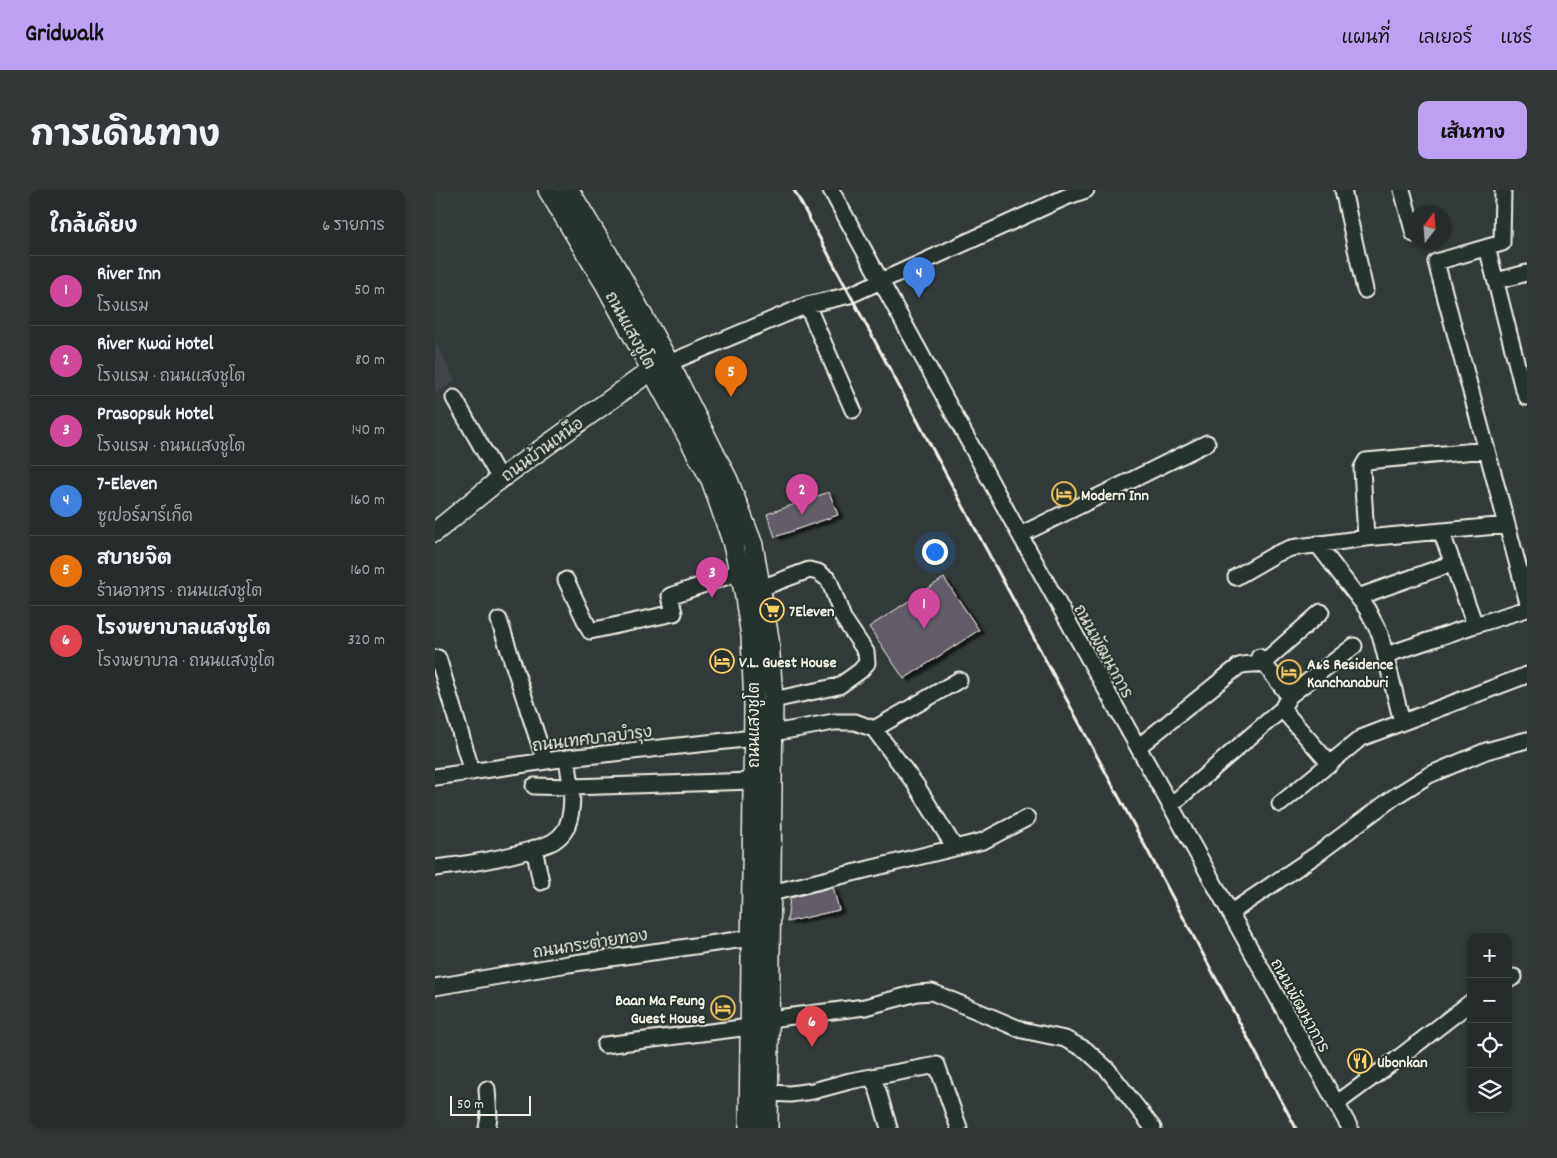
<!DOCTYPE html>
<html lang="th">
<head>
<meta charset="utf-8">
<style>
	:root { --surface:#262c2b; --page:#323837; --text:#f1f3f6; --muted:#a4a7a9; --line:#424847; --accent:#bca0f2 }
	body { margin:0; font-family:Dekko,"Playpen Sans Thai",sans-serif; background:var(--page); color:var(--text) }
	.controls { position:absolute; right:15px; bottom:15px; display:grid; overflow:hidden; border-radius:10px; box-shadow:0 2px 8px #0003 }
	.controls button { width:45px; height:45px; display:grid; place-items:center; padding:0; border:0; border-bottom:1px solid var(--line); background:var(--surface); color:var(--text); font:25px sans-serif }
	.compass { position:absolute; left:972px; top:15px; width:45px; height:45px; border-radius:50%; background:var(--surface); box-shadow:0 2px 8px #0003; rotate:17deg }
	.scale { position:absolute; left:15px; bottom:12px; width:81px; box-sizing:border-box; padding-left:5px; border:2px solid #f4f1e8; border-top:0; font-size:14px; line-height:18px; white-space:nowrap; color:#f4f1e8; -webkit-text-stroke:4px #26332d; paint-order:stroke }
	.you { position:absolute; left:499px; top:361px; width:18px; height:18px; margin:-12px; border:4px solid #fff; border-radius:50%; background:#1a73e8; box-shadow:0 0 0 8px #1a73e833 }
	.badge { display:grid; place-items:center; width:32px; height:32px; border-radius:50%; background:var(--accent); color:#fff; font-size:16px; font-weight:700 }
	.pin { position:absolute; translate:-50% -41px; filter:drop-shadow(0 1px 2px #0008) }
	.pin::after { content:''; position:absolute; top:26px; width:18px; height:15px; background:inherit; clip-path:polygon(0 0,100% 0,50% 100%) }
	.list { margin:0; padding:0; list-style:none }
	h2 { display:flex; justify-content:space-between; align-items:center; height:65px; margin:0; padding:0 20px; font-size:21px }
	h2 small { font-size:16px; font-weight:400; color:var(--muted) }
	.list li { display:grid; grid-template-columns:32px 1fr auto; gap:15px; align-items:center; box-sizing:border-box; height:70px; padding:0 20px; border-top:1px solid var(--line) }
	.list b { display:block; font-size:19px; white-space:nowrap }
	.list p { margin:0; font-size:16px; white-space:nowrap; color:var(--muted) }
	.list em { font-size:16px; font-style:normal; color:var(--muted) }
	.icon { flex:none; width:28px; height:28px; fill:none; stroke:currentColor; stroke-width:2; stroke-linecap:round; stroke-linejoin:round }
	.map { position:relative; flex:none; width:1092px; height:938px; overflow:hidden; border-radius:10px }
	header { display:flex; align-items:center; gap:30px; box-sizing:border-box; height:70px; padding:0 25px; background:var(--accent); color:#111 }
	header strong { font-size:24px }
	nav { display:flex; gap:28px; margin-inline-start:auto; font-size:18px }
	.intro { display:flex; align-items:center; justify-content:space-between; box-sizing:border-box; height:120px; padding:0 30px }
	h1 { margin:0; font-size:35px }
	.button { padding:12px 22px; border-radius:10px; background:var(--accent); color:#111; font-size:18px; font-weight:700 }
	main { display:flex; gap:30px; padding:0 30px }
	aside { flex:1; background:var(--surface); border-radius:10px; box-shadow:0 2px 8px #0003 }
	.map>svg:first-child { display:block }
	.built { fill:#404547 }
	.building { fill:#625d67; stroke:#f4f1e8; filter:url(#shadow) }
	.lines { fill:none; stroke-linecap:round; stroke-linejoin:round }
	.minor-casing { stroke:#f4f1e8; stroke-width:19 }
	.major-casing { stroke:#f4f1e8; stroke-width:22 }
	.minor { stroke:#26332d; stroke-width:15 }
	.major { stroke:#26332d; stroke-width:19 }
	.rail { stroke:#f4f1e8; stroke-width:3 }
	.labels { text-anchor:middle; stroke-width:4; stroke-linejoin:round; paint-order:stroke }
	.street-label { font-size:16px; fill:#f4f1e8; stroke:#26332d }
	.poi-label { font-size:16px; font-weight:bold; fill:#f4f1e8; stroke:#26332d; text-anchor:start }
</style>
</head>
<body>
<header>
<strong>Gridwalk</strong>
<nav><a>แผนที่</a><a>เลเยอร์</a><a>แชร์</a></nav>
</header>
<div class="intro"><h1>การเดินทาง</h1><a class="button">เส้นทาง</a></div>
<main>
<aside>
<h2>ใกล้เคียง<small>6 รายการ</small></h2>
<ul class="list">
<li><span class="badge" style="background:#d1479c">1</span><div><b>River Inn</b><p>โรงแรม</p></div><em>50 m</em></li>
<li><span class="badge" style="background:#d1479c">2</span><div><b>River Kwai Hotel</b><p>โรงแรม · ถนนแสงชูโต</p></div><em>80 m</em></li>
<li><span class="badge" style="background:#d1479c">3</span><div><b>Prasopsuk Hotel</b><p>โรงแรม · ถนนแสงชูโต</p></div><em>140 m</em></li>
<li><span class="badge" style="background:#3f7fe0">4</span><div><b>7-Eleven</b><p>ซูเปอร์มาร์เก็ต</p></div><em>160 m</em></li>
<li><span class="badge" style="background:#e8710a">5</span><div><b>สบายจิต</b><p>ร้านอาหาร · ถนนแสงชูโต</p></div><em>160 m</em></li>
<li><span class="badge" style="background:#e0444e">6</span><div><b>โรงพยาบาลแสงชูโต</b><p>โรงพยาบาล · ถนนแสงชูโต</p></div><em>320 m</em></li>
</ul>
</aside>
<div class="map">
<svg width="1092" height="938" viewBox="0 0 1092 938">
	<defs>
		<filter id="shadow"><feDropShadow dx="5" dy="3" stdDeviation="1" flood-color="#0009"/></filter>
	</defs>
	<rect width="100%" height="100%" fill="#323b39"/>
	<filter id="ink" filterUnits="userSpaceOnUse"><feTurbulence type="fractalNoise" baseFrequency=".02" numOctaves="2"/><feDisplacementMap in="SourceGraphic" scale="10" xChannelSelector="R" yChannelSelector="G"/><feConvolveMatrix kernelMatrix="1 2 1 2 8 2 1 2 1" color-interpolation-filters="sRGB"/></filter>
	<g filter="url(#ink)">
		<path class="built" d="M0,150l20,41 -20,13z"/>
		<path class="building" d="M394,302l9,23 -63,22 -8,-23z
			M509,388l35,52 -75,49 -35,-52z
			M398,697l6,23 -52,12 3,-24z"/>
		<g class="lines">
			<g class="minor-casing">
				<path id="minor" d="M396,0l189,345 330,593
					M908,0l22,100
					M967,0l12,44
					M1068,0l-1,53 -66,19 91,337
					M1052,57l35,138 5,12
					M1061,91l31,-8
					M372,115l46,105
					M234,173l138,-58 43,-10 216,-98 20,-7
					M19,208l46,81
					M1006,341l34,94
					M585,345l187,-92
					M931,348l-4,-70 4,-7 121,-11
					M882,354l50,65 13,25 22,88
					M801,387l40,-23 15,-6 75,-10 141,-13
					M131,390l24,51 84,-18 -4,-17 70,-24
					M326,398l48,-18 9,2 11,8 14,38 23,34 1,11 -7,8 -21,15 -66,14
					M923,407l95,-34
					M64,430l46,141
					M951,465l89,-30 52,-16
					M824,467l30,39
					M3,468l34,114
					M847,519l48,55
					M439,539l85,-49
					M338,543l61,-11h21l19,7 42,56 39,63
					M703,557l101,-81c9,-3 16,-1 24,-3l58,-51
					M0,587l132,-19 187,-20
					M99,596l37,1 182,-6
					M845,614l81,-66 166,-63
					M735,616l112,-97 7,-13 65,-50
					M99,658l7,34
					M0,678c34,-4 82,-12 113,-24 8,-3 16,-10 19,-18 9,-22 3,-46 0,-68
					M336,703l212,-52 44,-23
					M795,723l86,-58 78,-58 35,-22 57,-24 41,-11
					M1073,790l6,-3
					M0,797l133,-23 183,-26
					M334,829l96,-12 52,-14 15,-1 90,38 43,9 21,11 22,20 45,58
					M170,855l145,-18
					M437,887l6,14 11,37
					M52,899l2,28 -2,11
					M333,903l22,1 23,-3 37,-10 87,-16 22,63
					M901,914l60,-44 75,-58"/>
			</g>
			<g class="major-casing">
				<path id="major" d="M113,0l57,94 106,196 21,61 12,50 7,45 3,70 -5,422
					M134,0l53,88 47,85 59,117 25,65 16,93 4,62 -5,428
					M0,342l65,-53 153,-110"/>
			</g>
			<use href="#minor" class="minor"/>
			<use href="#major" class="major"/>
			<path class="rail" d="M359,0l502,938"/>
		</g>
	</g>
	<defs>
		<g id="hotel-ring" transform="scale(1.25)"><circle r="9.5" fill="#26332d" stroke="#ffd166" stroke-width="1.5"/><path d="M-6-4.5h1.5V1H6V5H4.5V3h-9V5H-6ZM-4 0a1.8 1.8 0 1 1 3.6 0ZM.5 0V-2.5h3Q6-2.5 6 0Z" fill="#ffd166"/></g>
		<g id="supermarket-ring" transform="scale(1.25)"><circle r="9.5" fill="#26332d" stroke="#ffd166" stroke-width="1.5"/><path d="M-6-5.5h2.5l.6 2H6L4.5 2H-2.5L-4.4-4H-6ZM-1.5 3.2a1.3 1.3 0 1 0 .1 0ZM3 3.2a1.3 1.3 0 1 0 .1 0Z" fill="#ffd166"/></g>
		<g id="restaurant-ring" transform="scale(1.25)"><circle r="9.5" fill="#26332d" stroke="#ffd166" stroke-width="1.5"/><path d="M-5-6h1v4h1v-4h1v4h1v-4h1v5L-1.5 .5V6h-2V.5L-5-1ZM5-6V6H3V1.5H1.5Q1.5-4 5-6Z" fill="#ffd166"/></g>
	</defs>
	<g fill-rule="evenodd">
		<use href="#hotel-ring" x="629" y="304"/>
		<use href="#supermarket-ring" x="337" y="420"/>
		<use href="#hotel-ring" x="287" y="471"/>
		<use href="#hotel-ring" x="854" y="482"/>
		<use href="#hotel-ring" x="288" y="818"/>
		<use href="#restaurant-ring" x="925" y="871"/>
	</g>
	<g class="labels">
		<g class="street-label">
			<text transform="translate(196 140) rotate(61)" y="6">ถนนแสงชูโต</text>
			<text transform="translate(107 259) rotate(-36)" y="6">ถนนบ้านเหนือ</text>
			<text transform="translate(669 461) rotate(61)" y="6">ถนนพัฒนาการ</text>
			<text transform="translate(318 535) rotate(-90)" y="6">ถนนแสงชูโต</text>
			<text transform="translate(157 548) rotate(-7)" y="6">ถนนเทศบาลบำรุง</text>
			<text transform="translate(155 753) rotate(-9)" y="6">ถนนกระต่ายทอง</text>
			<text transform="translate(866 815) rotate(61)" y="6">ถนนพัฒนาการ</text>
		</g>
		<g class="poi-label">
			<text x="646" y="310">Modern Inn</text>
			<text x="354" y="426">7Eleven</text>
			<text x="304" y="477">V.L. Guest House</text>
			<text x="872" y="479">A&amp;S Residence<tspan x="872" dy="18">Kanchanaburi</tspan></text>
			<text x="270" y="815" text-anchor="end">Baan Ma Feung<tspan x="270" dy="18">Guest House</tspan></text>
			<text x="942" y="877">Ubonkan</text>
		</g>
	</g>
</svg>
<div class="controls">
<button>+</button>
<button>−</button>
<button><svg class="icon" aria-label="locate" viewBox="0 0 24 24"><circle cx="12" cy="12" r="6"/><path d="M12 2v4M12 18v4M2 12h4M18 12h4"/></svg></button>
<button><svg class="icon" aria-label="layers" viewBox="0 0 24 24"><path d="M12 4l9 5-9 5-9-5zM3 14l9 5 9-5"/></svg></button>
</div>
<svg class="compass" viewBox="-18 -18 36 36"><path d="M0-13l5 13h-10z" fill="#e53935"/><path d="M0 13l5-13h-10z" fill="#a4a7a9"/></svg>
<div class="scale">50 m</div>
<div class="you"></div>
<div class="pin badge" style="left:489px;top:439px;background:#d1479c">1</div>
<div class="pin badge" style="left:367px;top:325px;background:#d1479c">2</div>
<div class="pin badge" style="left:277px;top:408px;background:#d1479c">3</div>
<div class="pin badge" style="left:484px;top:108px;background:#3f7fe0">4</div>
<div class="pin badge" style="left:296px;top:207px;background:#e8710a">5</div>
<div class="pin badge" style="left:377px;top:857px;background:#e0444e">6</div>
</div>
</main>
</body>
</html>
